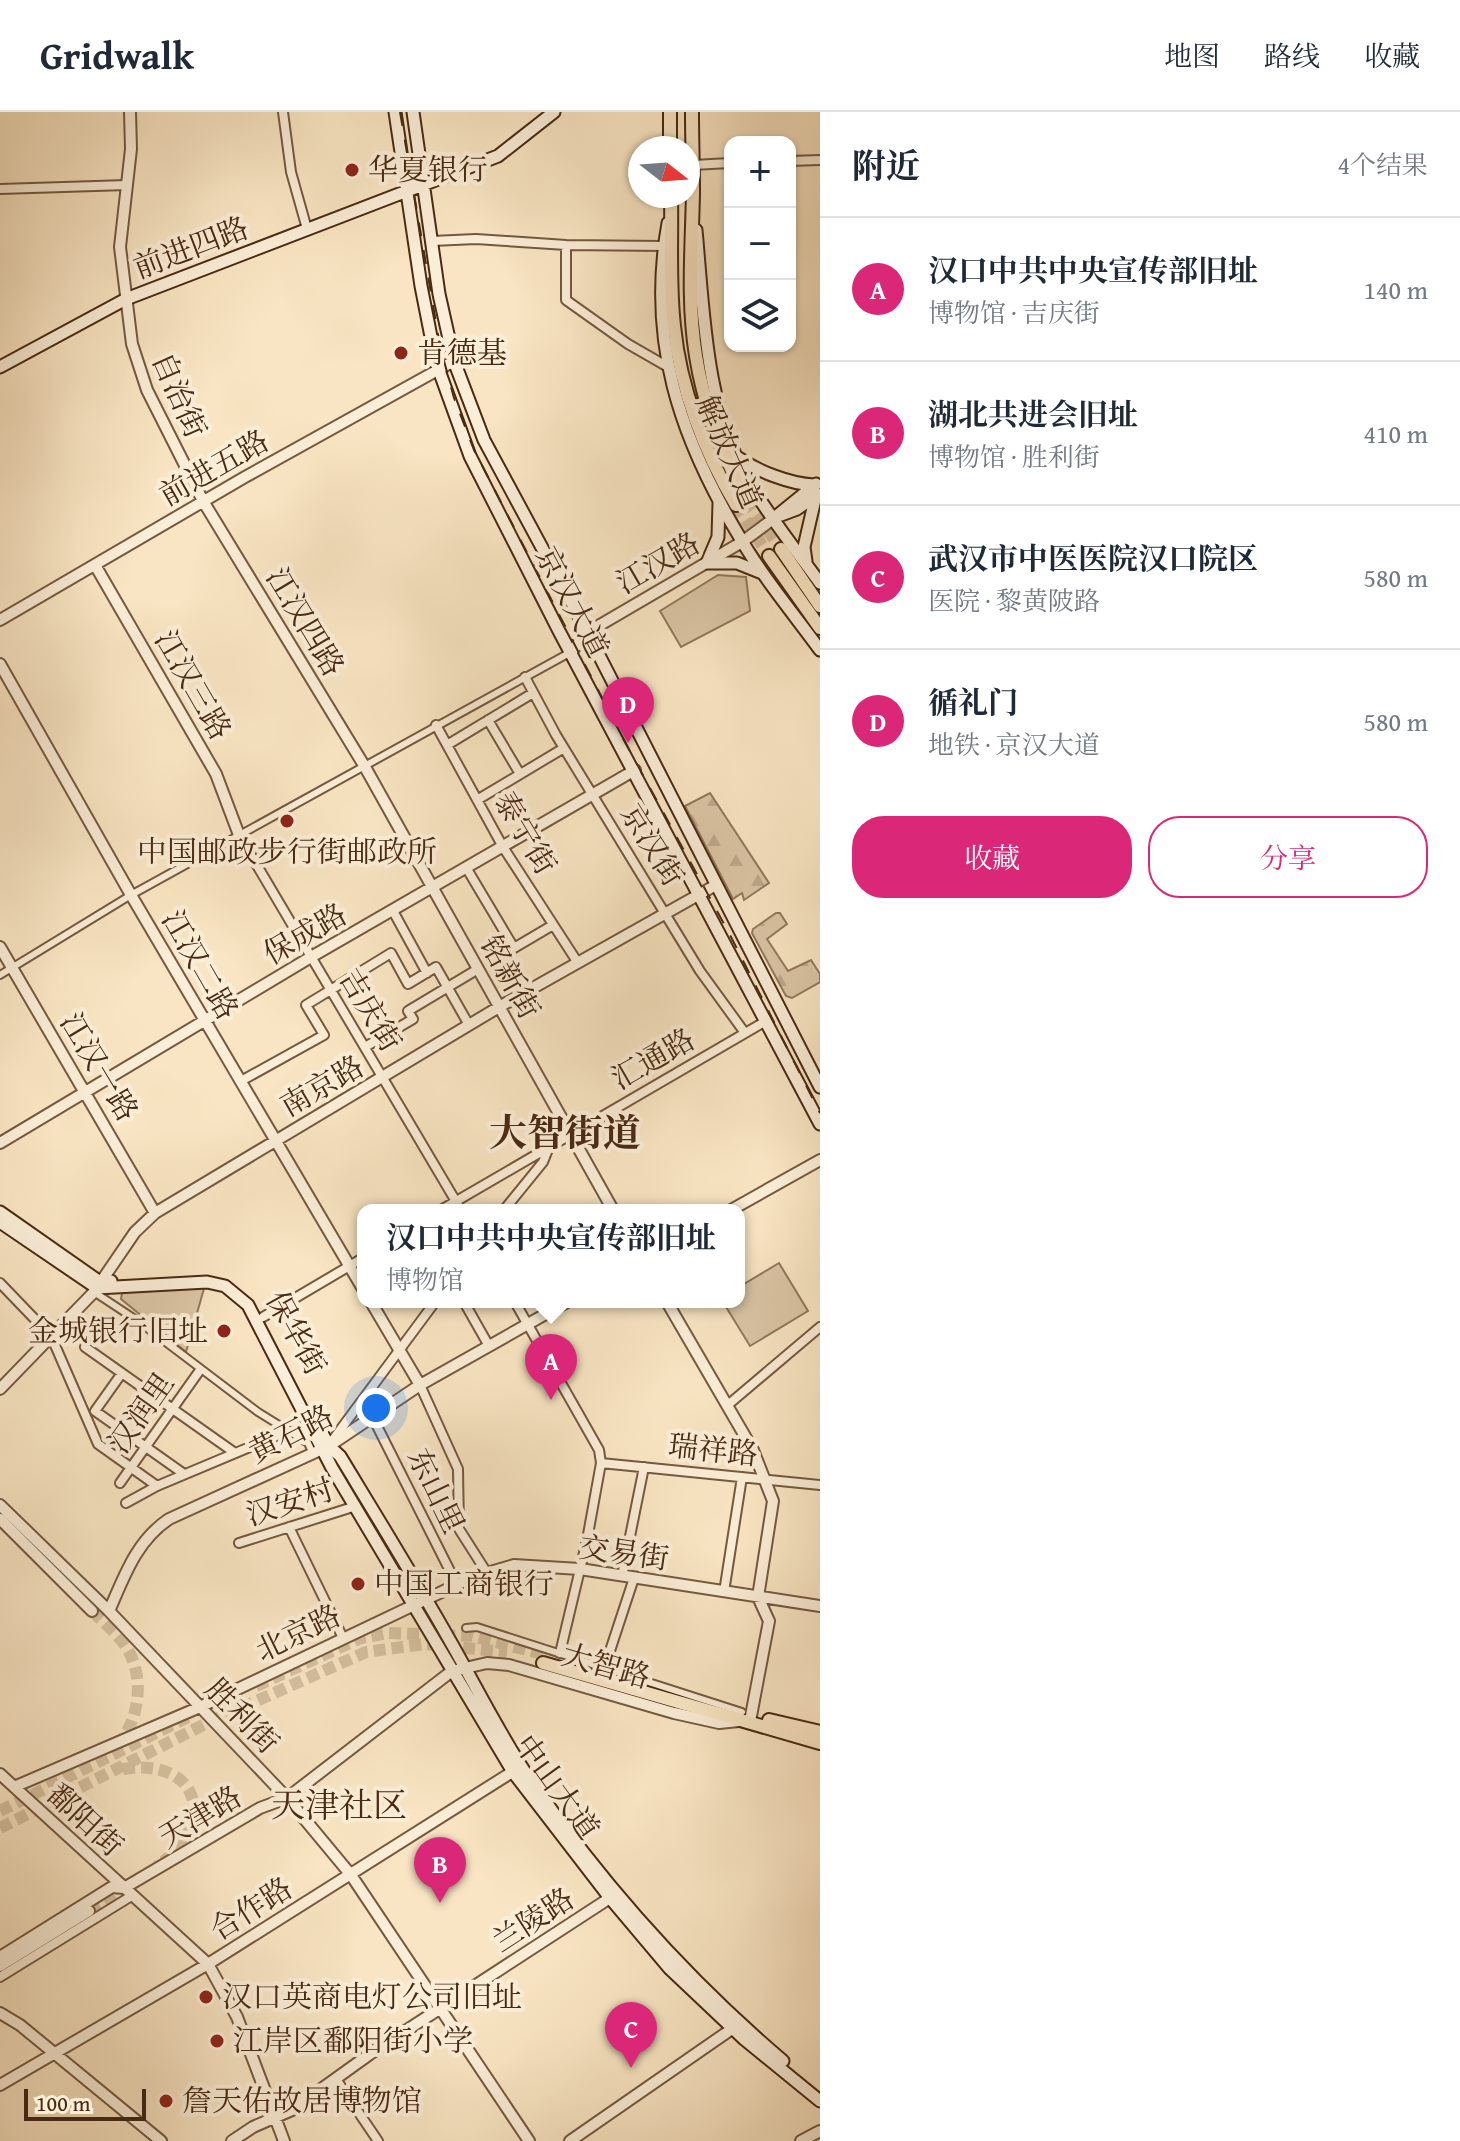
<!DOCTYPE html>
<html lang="zh">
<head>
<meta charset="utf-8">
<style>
	:root { --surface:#fff; --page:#f2f2f3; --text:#1f2937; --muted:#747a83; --line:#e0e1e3; --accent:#db2777 }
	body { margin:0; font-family:"Gentium Book Plus","Noto Serif SC",serif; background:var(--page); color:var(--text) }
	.controls { position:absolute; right:24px; top:24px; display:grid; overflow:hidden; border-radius:16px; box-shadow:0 2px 6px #0004 }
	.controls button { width:72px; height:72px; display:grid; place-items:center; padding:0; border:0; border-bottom:2px solid var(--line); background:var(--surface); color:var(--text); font:40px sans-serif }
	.compass { position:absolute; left:628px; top:24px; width:72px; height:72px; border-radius:50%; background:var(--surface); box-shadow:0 2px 6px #0004; rotate:107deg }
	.scale { position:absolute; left:24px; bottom:20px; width:122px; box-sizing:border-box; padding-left:8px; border:4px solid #492a12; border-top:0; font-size:22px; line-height:28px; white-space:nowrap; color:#492a12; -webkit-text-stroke:6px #fbeed8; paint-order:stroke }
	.you { position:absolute; left:376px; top:1296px; width:28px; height:28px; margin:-20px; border:6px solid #fff; border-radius:50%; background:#1a73e8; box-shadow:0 0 0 12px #1a73e833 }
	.badge { display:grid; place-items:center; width:52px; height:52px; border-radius:50%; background:var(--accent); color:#fff; font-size:26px; font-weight:700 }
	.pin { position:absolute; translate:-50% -66px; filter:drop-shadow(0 2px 4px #0008) }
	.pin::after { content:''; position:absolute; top:42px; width:28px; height:24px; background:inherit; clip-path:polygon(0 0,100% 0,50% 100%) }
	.popup { position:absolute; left:357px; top:1092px; width:388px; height:104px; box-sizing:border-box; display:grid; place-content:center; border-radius:16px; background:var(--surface); filter:drop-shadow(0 2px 6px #0005); font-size:26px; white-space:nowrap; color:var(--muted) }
	.popup b { font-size:30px; color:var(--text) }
	.popup::after { content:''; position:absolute; left:50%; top:100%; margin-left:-16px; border:16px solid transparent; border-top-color:var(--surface) }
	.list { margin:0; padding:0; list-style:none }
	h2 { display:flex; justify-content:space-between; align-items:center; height:104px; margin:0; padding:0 32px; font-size:34px }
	h2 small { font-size:26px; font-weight:400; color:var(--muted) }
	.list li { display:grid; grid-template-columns:52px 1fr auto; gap:24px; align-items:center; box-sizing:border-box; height:144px; padding:0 32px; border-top:2px solid var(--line) }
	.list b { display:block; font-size:30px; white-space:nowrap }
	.list p { margin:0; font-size:26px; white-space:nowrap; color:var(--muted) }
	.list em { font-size:26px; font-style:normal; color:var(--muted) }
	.actions { display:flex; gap:16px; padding:24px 32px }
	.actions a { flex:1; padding:18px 0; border:2px solid var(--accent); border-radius:32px; text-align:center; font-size:28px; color:var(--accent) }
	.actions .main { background:var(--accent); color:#fff }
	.icon { flex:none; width:44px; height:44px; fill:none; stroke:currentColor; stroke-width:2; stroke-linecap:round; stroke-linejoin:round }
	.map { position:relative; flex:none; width:820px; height:2029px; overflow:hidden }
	header { display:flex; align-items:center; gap:48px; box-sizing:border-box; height:112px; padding:0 40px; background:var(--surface); border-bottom:2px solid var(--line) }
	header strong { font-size:38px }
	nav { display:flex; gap:44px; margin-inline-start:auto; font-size:28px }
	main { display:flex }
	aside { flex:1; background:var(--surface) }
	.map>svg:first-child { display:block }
	.forest { fill:url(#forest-firs); stroke:#92785c; stroke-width:2 }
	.green { fill:#dbc5a5; stroke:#92785c; stroke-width:2 }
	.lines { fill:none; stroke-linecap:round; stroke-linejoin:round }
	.primary-tunnel { stroke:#d6c0a0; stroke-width:12; stroke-dasharray:12 6; stroke-linecap:butt }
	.pedestrian-casing { stroke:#75593e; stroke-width:10 }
	.minor-casing { stroke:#75593e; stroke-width:12 }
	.tertiary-casing { stroke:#75593e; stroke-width:14 }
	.secondary-casing { stroke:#492a12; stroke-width:15 }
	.primary-casing { stroke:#492a12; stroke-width:16 }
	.pedestrian { stroke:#fbeed8; stroke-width:6 }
	.minor { stroke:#fbeed8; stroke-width:8 }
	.tertiary { stroke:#fbeed8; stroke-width:10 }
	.secondary { stroke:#fbeed8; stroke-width:11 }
	.primary { stroke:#f9e5c3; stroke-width:12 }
	.rail { stroke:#492a12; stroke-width:2; stroke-dasharray:14 14; stroke-linecap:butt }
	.poi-dot { fill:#8f2418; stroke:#fbeed8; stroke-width:3 }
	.labels { text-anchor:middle; stroke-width:8; stroke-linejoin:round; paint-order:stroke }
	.poi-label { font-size:30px; fill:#492a12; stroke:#fbeed8; text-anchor:start }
	.street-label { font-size:30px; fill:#492a12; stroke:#fbeed8 }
	.quarter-label { font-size:34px; fill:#492a12; stroke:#fbeed8 }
	.district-label { font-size:38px; font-weight:bold; fill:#492a12; stroke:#fbeed8 }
</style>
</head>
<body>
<header>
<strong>Gridwalk</strong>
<nav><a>地图</a><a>路线</a><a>收藏</a></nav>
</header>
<main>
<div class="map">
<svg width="820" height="2029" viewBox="0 0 820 2029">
	<defs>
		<pattern id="forest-firs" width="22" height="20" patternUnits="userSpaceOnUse" patternTransform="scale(2)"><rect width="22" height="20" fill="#dbc5a5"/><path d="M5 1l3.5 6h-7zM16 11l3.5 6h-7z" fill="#bda98d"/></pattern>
	</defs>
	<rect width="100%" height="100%" fill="#f9e5c3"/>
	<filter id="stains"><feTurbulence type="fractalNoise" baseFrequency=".0025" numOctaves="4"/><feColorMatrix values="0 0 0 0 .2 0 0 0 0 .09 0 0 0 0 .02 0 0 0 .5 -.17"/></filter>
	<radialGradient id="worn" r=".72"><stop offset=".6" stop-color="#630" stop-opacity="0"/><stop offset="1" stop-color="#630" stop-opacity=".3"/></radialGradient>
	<path class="forest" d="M710,681l59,90 -25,17 -2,-7 -9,6 -48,-93z
		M776,801h4l7,11 -20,15 21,32 23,-11 9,14v8l-28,16 -6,-2 -34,-63 1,-4z"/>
	<path class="green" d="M718,463l28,2 4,34 -69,36 -21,-36z
		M779,1151l29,48 -58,35 -27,-44h16v-15z
		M205,1173l-19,67 -65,-53 2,-12z"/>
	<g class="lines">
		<path class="primary-tunnel" d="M746,388l35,49
			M736,393l33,51
			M92,1499c12,12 26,23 35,37 18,30 13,73 -11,99
			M256,1574l105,-48 27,-5 84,3 75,19
			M123,1657c78,-12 95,56 34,97
			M0,1699l188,-94
			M0,1716l205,-104 161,-72 59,-8 82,8
			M89,1799l43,-28"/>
		<g class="pedestrian-casing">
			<path id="pedestrian" d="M0,863l131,-80 440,-243
				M94,1180l44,29 120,91 50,31 5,11
				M466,1516l11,-1 265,85"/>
		</g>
		<g class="minor-casing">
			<path id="minor" d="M283,0l8,60 16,57
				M790,49l30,-1
				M693,53l37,-2
				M0,77l127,-4
				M432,129l44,-2 90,6 98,1
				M566,133v55l62,44 40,23
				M525,565l31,58 144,236 45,62
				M488,608l32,54
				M436,613l67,122 75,116
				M447,633l86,-52
				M477,688l87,-52
				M239,723l222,375
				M467,757l47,79 39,-23
				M393,799l34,62
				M365,935l48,-28 -5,-8 70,-42
				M241,969l83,-46 -18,-30 85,-52 17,31 28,-17 33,58
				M441,1098l325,-189
				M504,1098l39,-48 6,-15
				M0,1171l51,53 47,108 59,42
				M464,1190l25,44
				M515,1190l84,148 2,13 -14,77 -27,113
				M263,1205l100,-59
				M85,1235l150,106
				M122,1261l-27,38 89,63
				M420,1273l38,84 1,60 28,44
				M729,1292l91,-77
				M373,1306l84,167
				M329,1333l106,-143
				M601,1351l219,22
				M120,1371l80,-113
				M126,1391l31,-17 131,-55
				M289,1415l54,111
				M239,1431l117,-37
				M622,1464l22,-109
				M724,1480l18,-115
				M603,1560l31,-94
				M0,1865l133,-82
				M336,1967l42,62"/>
		</g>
		<g class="tertiary-casing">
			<path id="tertiary" d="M130,0l1,37 -11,98 12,97 15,46 56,111 162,266 248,443
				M95,453l121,209 23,61
				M0,508l245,-143 209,-116
				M571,540l17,-20 154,-90 31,-23
				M0,552l131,231 232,394
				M0,835l155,266
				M0,1031l311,-186 324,-187
				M731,1098l89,-50
				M371,1190l49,83
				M667,1190l86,148 20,51 -15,96 11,24 -18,95
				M0,1277l94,-97 41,-60 20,-19 344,-206 217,-122
				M0,1393l109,106 178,187 64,77 178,266
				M0,1407l92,92
				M109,1499c15,-34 27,-70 60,-92l160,-73 91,-61 147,-83
				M0,1662l208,190 29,53 47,124
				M14,1675l186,-80 273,-130 41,-12 66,4 240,37
				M0,1845l112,-70 12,1 136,-80 27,-10 165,-127 35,-8 22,2 165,48 45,10 20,-2
				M0,1854l89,-55
				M0,1901l20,12 141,116
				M0,1973l208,-121 309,-195
				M232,2029l21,-14 39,-17 78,-56 246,-160
				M570,2029l169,-117
				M801,2029l19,-10"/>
		</g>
		<g class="secondary-casing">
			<path id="secondary" d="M395,0l26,174 15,76 34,94 89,175 261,493
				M413,0l26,182 15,67 30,79 98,182 238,465
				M668,111c-21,117 11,213 71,313 23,40 54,77 81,114
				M696,118c8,84 9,177 53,252 21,36 47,68 71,101
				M0,255l126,-68 372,-143 56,-44
				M737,345c20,14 53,27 77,28
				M719,391l-1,34 -11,26h30l25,10
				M781,403l16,-6 21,-15
				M773,407l43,-35
				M806,449l-2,-14 12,-52
				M0,1100l100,70 11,-1
				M0,1110l97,66 110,-6 18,4 23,19 84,163 181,304 97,126 59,70 75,71 76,62
				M323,1323l6,11 11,10c37,61 74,121 109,183 27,47 51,97 82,142 71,103 157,199 252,280"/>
		</g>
		<g class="primary-casing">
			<path id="primary" d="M670,0v36
				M692,0c0,26 1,53 1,80 -1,55 -6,109 3,164 8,51 27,99 50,144
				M671,84c1,43 -2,87 3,130 6,62 30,125 62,179
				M781,437l39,57
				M769,444l51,72
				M543,1551l277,80
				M769,1608l51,12"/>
		</g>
		<use href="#pedestrian" class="pedestrian"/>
		<use href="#minor" class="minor"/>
		<use href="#tertiary" class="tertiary"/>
		<use href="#secondary" class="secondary"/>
		<use href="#primary" class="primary"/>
		<path class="rail" d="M400,0l40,234 14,52 20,52 152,294 103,189 91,180"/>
	</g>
	<g class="poi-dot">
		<circle cx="352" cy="58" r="8"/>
		<circle cx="401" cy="241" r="8"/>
		<circle cx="287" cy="709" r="8"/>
		<circle cx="224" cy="1219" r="8"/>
		<circle cx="358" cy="1472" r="8"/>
		<circle cx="206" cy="1885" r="8"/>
		<circle cx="217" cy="1929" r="8"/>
		<circle cx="166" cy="1989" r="8"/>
	</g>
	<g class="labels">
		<g class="poi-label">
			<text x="368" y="68">华夏银行</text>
			<text x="417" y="251">肯德基</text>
			<text x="287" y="750" text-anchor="middle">中国邮政步行街邮政所</text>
			<text x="208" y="1229" text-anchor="end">金城银行旧址</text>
			<text x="374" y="1482">中国工商银行</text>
			<text x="222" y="1895">汉口英商电灯公司旧址</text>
			<text x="233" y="1939">江岸区鄱阳街小学</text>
			<text x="182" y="1999">詹天佑故居博物馆</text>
		</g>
		<g class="street-label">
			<text transform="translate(191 136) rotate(-21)" y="10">前进四路</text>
			<text transform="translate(179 283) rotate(66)" y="10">自治街</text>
			<text transform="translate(729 340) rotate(66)" y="10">解放大道</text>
			<text transform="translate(214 356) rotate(-30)" y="10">前进五路</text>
			<text transform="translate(658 451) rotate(-30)" y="10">江汉路</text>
			<text transform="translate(572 490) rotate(62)" y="10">京汉大道</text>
			<text transform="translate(305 510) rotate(59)" y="10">江汉四路</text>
			<text transform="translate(193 573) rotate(60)" y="10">江汉三路</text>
			<text transform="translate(525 721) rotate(59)" y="10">泰宁街</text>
			<text transform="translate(652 733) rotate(58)" y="10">京汉街</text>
			<text transform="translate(305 822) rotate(-30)" y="10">保成路</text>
			<text transform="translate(200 853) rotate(60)" y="10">江汉二路</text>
			<text transform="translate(510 865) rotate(61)" y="10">铭新街</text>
			<text transform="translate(370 898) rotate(59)" y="10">吉庆街</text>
			<text transform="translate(653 947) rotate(-30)" y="10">汇通路</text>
			<text transform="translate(99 955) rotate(59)" y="10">江汉一路</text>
			<text transform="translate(322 974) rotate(-30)" y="10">南京路</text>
			<text transform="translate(296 1221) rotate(61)" y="10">保华街</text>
			<text transform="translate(141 1301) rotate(-55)" y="10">汉润里</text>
			<text transform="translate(291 1322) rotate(-27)" y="10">黄石路</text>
			<text transform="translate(713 1338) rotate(6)" y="10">瑞祥路</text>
			<text transform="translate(436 1379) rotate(64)" y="10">东山里</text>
			<text transform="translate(290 1390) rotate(-18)" y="10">汉安村</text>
			<text transform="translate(624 1441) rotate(8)" y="10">交易街</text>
			<text transform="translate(298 1521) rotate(-26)" y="10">北京路</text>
			<text transform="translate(606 1554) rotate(16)" y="10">大智路</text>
			<text transform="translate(242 1604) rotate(46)" y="10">胜利街</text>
			<text transform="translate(557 1675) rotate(54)" y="10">中山大道</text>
			<text transform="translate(200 1705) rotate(-31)" y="10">天津路</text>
			<text transform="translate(85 1708) rotate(43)" y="10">鄱阳街</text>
			<text transform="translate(251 1797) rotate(-32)" y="10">合作路</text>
			<text transform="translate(533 1808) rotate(-33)" y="10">兰陵路</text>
		</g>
		<g class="quarter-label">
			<text x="339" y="1705">天津社区</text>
		</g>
		<g class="district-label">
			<text x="565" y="1034">大智街道</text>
		</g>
	</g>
	<rect width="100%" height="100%" filter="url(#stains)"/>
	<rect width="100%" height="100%" fill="url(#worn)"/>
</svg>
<div class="controls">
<button>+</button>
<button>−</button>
<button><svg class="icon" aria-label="layers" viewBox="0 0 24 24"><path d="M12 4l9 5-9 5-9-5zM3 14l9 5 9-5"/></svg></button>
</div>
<svg class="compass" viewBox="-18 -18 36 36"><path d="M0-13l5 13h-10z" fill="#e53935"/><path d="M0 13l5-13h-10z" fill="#747a83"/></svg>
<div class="scale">100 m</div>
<div class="you"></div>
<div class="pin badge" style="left:551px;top:1288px">A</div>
<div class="popup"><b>汉口中共中央宣传部旧址</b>博物馆</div>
<div class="pin badge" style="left:440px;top:1791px">B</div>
<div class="pin badge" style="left:631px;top:1956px">C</div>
<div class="pin badge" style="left:628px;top:631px">D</div>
</div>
<aside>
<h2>附近<small>4个结果</small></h2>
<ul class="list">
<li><span class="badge">A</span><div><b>汉口中共中央宣传部旧址</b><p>博物馆 · 吉庆街</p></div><em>140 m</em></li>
<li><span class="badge">B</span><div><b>湖北共进会旧址</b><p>博物馆 · 胜利街</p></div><em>410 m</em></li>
<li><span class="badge">C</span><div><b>武汉市中医医院汉口院区</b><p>医院 · 黎黄陂路</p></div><em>580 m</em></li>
<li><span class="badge">D</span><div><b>循礼门</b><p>地铁 · 京汉大道</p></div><em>580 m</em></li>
</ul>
<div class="actions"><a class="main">收藏</a><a>分享</a></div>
</aside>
</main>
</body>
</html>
